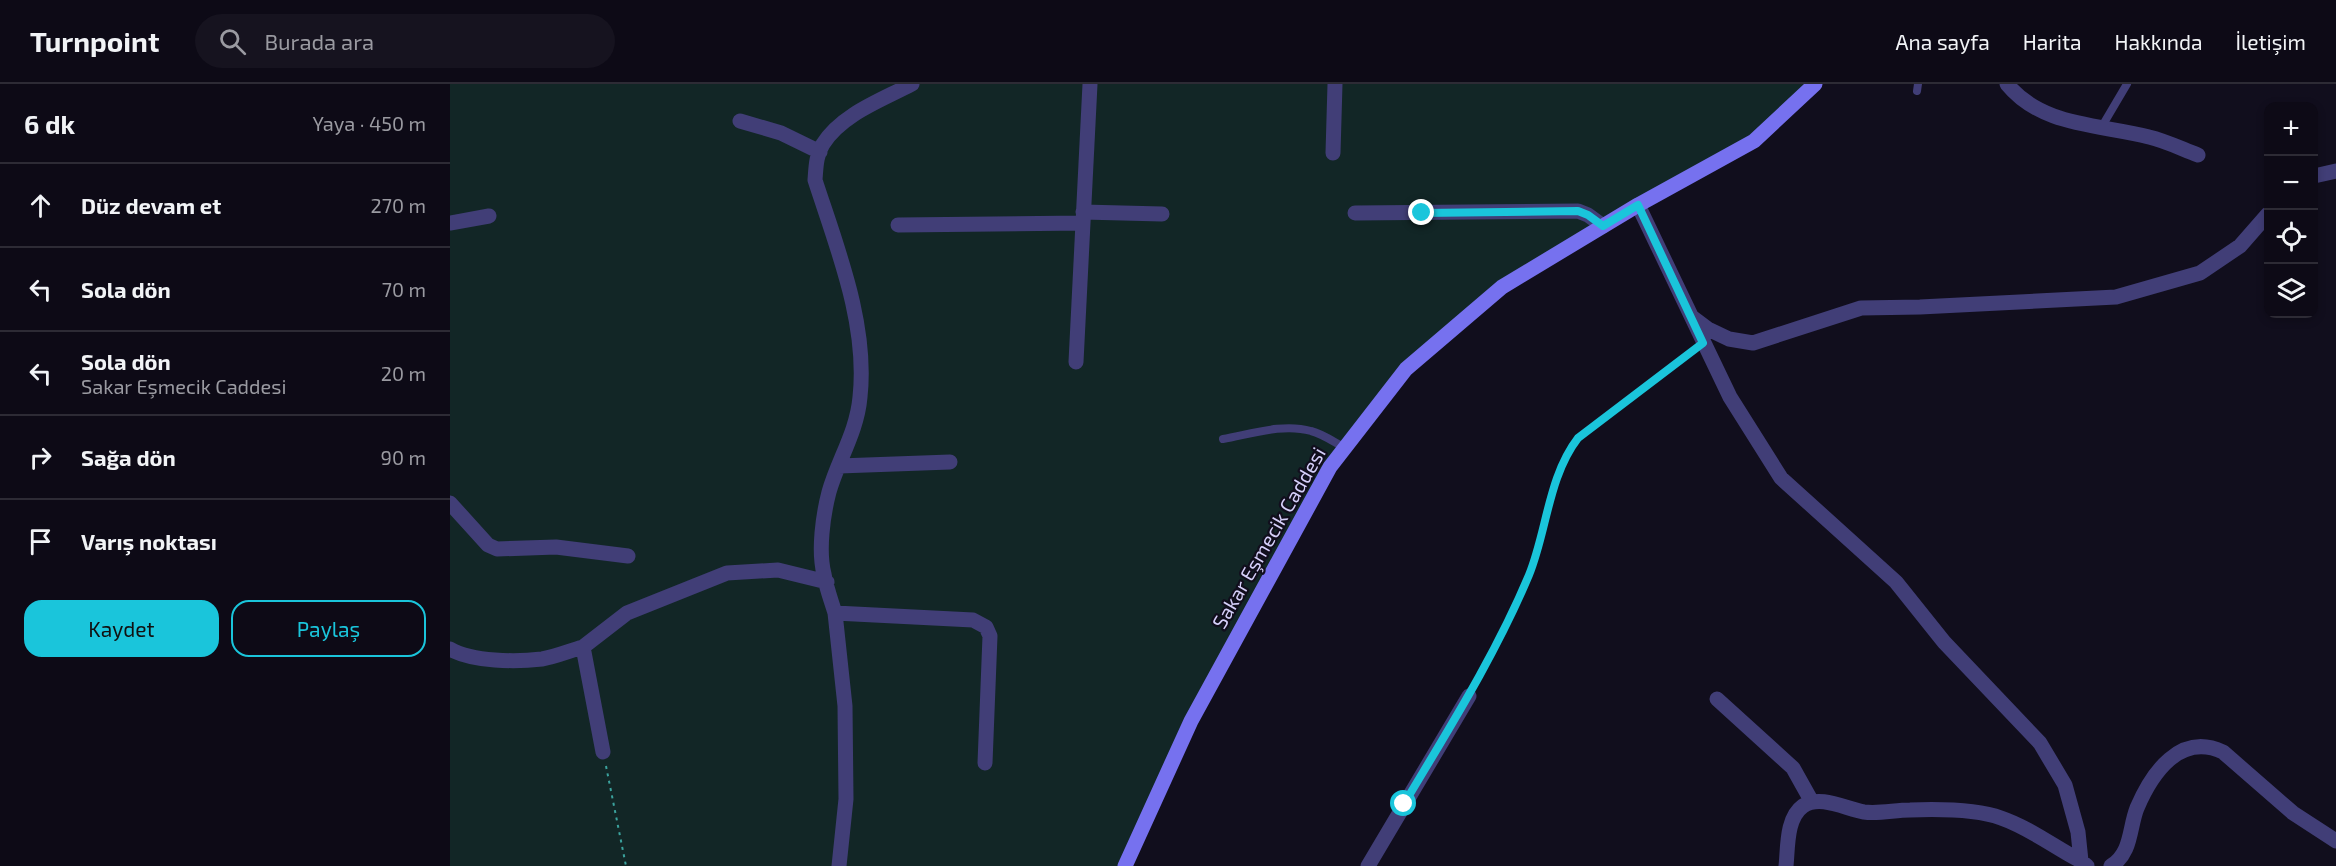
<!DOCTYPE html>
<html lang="tr">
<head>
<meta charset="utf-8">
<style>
	:root { --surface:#0d0a16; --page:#16131f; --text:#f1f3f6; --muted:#9a9aa1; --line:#2d2b35; --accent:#1ac5db }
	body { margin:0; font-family:"Exo 2",sans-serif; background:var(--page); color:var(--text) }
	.controls { position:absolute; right:18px; top:18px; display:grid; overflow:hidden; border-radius:12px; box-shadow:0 3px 9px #0003 }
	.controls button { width:54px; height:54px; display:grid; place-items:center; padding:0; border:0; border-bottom:2px solid var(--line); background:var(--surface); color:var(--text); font:30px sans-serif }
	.stop { position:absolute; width:18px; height:18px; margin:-14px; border:4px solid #1ac5db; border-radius:50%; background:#fff }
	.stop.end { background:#1ac5db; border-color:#fff; box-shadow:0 2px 6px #0008 }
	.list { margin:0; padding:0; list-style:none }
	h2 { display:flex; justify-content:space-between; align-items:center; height:78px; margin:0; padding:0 24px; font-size:26px }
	h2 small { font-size:20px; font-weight:400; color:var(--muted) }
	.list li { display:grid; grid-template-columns:39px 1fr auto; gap:18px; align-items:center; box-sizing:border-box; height:84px; padding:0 24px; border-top:2px solid var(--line) }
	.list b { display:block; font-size:22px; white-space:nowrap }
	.list p { margin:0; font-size:20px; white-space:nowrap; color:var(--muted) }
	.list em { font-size:20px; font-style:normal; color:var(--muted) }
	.actions { display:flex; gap:12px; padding:18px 24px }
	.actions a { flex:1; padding:14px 0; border:2px solid var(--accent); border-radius:18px; text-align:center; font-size:21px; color:var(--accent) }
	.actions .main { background:var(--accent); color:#111 }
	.icon { flex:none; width:33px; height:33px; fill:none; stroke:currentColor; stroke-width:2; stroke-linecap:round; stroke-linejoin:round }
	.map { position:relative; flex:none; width:1886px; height:782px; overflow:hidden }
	header { display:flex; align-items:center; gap:36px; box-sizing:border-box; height:84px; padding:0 30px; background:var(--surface); border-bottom:2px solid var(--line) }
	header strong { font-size:28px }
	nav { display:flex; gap:33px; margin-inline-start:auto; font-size:21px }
	.search { width:420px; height:54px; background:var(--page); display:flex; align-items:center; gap:15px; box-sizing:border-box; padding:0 21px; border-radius:33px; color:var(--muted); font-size:22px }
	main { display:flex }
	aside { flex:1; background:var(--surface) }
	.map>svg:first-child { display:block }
	.green { fill:#122626 }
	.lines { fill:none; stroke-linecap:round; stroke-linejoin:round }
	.path { stroke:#3ba29d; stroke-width:2; stroke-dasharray:3 4.5; stroke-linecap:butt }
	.lane { stroke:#413e77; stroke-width:8 }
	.street { stroke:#413e77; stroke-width:15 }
	.secondary { stroke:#7671ef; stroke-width:15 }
	.route { stroke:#1ac5db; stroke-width:8 }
	.labels { text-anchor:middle; stroke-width:4.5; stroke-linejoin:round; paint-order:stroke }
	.street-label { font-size:20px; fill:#d5cff9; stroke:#110e1d }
</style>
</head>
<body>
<header>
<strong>Turnpoint</strong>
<div class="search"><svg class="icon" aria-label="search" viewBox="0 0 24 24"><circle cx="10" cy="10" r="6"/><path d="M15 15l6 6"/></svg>Burada ara</div>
<nav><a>Ana sayfa</a><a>Harita</a><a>Hakkında</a><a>İletişim</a></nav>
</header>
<main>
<aside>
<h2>6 dk<small>Yaya · 450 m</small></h2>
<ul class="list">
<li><svg class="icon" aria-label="ahead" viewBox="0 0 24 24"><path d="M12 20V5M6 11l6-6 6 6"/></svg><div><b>Düz devam et</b></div><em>270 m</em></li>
<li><svg class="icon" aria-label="left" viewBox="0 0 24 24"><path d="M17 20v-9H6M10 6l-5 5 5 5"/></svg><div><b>Sola dön</b></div><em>70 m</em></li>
<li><svg class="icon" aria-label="left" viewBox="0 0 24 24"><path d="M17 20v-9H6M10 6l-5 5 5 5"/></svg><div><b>Sola dön</b><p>Sakar Eşmecik Caddesi</p></div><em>20 m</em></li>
<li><svg class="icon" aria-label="right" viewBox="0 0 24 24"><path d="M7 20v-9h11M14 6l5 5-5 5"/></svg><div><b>Sağa dön</b></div><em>90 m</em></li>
<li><svg class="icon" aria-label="arrive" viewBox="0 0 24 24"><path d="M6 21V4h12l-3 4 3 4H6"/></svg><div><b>Varış noktası</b></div></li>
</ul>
<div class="actions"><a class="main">Kaydet</a><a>Paylaş</a></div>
</aside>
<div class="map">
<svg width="1886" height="782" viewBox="0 0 1886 782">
	<rect width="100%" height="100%" fill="#110e1d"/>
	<path class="green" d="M0,0h1360l-36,37 -212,129 -129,97 -106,125 -202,394h-675z"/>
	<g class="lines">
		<path class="path" d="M1026,598c19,-35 41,-72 54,-111 14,-42 20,-97 48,-133l115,-87
			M156,682l20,100"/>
		<path class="lane" d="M1467,7l1,-7
			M1651,44l26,-44
			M773,355c28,-5 60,-16 88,-8 12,3 23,11 34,17"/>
		<path class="street" d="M462,0c-30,16 -70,30 -89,60 -7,11 -7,23 -8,36 22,68 53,144 45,217 -3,35 -22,63 -31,95 -6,23 -11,59 -5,82 2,13 7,26 11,39l138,7 13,7 4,9 -5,127
			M1557,0c35,43 93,40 142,53 17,4 33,12 49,18
			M290,37l41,12 39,19
			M883,69l2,-69
			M1864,92l22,-5
			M1188,121l92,192 51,81 115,104 48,60 96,101 25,42 13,47 3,29 6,5
			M633,128l79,2
			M905,129l223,-2 10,4 15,11
			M0,139l39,-7
			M448,141l185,-2
			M1242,233l16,12 21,10 24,4 108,-35 59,-1 196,-10 84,-24 40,-27 28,-32
			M626,278l14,-278
			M389,382l111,-4
			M0,419l38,42 9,4 59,-2 72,9
			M385,529l10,93 1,93 -7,67
			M0,565c23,13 66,13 92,10 13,-2 27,-8 41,-12
			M1267,615l76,69 19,34
			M153,668l-20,-105 44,-34 100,-40 51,-3 49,12
			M918,782l101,-170
			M1336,782c2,-18 0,-48 17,-60 17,-12 43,3 61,6 15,2 31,-2 46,-2 27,-1 66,-1 91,8 29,10 53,29 80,43
			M1661,782c21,-13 18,-38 26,-58 15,-35 43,-76 86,-56l70,61 43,28"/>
		<path class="secondary" d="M675,782l66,-145 139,-254 76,-98 96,-82 136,-82 116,-64 61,-57"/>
	</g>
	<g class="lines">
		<path class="route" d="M954,720c44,-74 91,-148 125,-229 18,-44 19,-98 49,-137l125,-95 -65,-138 -35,21 -15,-11 -10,-4 -156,2"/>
	</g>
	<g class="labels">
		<g class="street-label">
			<text transform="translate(819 454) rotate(-60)" y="7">Sakar Eşmecik Caddesi</text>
		</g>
	</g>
</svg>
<div class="controls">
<button>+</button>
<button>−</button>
<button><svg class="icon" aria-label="locate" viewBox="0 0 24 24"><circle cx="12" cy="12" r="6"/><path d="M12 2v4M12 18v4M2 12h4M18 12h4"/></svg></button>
<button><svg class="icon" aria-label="layers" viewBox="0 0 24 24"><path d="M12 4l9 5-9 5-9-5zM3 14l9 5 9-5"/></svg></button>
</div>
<div class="stop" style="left:954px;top:720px"></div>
<div class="stop end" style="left:972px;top:129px"></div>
</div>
</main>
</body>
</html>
